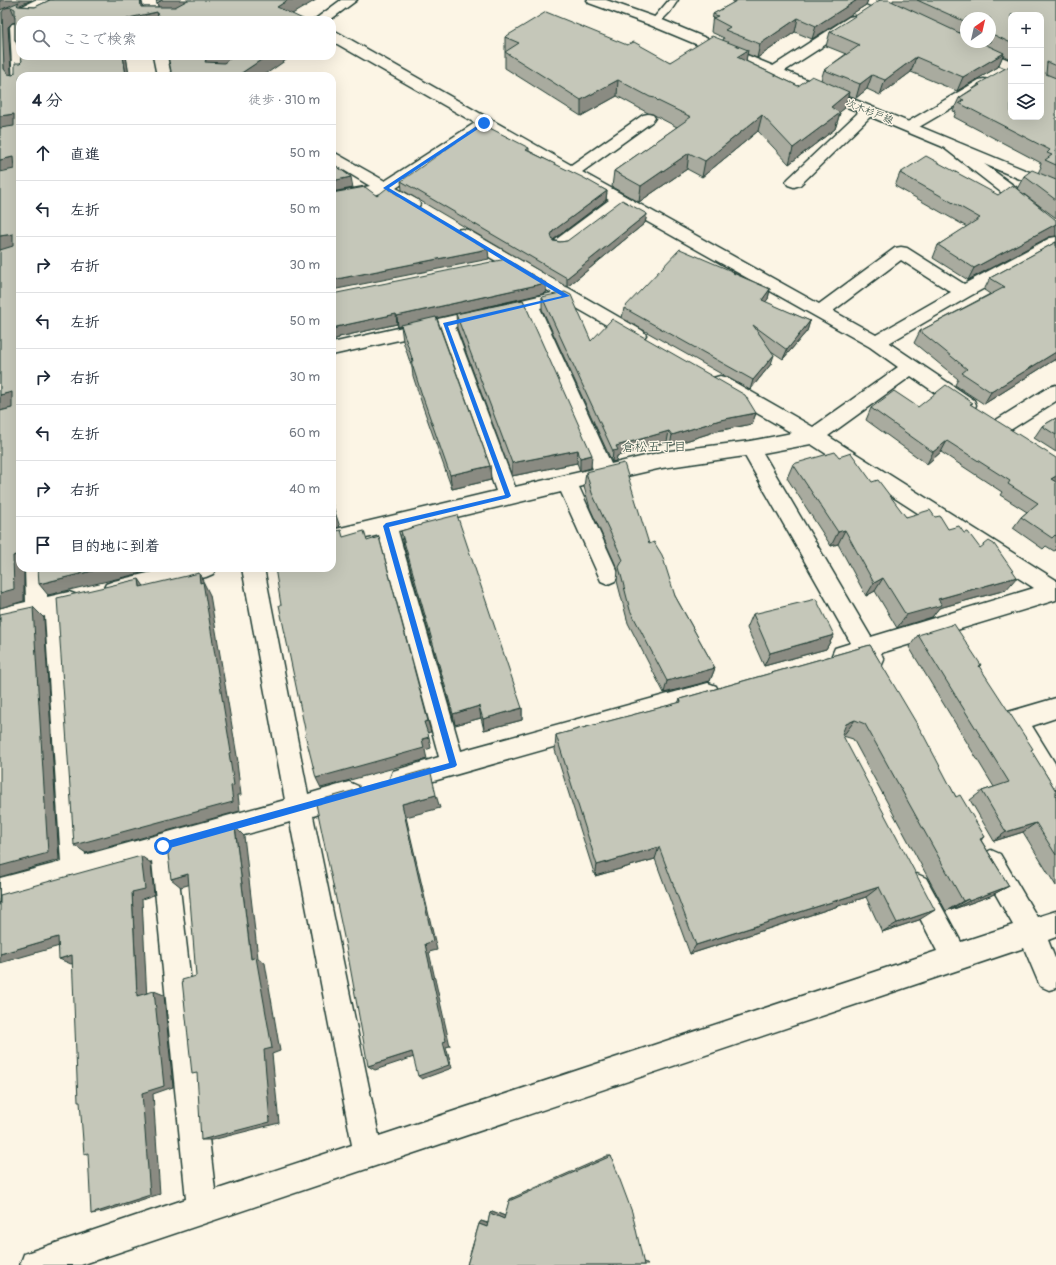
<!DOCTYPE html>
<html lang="ja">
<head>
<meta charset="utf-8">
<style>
	:root { --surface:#fff; --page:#f6f6f7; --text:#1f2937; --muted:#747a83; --line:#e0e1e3 }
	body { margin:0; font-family:Pangolin,"Klee One",sans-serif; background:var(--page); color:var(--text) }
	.controls { position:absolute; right:12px; top:12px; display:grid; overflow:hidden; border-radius:8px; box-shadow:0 4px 16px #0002 }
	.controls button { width:36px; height:36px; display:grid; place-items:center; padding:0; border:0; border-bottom:1px solid var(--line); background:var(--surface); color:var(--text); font:20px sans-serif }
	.compass { position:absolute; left:960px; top:12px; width:36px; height:36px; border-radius:50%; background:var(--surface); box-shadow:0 4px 16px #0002; rotate:34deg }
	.stop { position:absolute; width:12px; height:12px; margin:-9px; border:3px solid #1a73e8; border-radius:50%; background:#fff }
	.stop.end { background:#1a73e8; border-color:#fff; box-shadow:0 1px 4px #0008 }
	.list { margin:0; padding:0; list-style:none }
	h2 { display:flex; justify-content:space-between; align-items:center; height:52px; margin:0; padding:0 16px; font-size:17px }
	h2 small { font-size:13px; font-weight:400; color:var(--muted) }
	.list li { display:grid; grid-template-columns:26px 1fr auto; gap:12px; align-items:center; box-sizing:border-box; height:56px; padding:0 16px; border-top:1px solid var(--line) }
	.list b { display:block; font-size:15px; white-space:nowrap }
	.list em { font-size:13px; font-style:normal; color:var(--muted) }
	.icon { flex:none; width:22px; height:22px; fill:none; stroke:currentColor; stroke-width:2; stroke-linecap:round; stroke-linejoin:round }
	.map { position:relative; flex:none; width:1056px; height:1265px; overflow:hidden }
	.search { position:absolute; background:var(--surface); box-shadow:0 4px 16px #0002; left:16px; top:16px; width:320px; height:44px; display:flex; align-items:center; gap:10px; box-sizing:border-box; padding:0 14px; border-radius:12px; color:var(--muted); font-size:15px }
	.panel { position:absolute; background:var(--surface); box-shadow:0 4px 16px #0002; left:16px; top:72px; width:320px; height:500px; border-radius:12px }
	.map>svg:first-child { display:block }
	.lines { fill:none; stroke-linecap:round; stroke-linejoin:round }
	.lane-casing { stroke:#1f3d34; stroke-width:3 }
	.street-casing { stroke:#1f3d34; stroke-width:3 }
	.secondary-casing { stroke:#1f3d34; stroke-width:3 }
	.lane { fill:#fcf5e5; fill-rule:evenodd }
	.street { fill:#fcf5e5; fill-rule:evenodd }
	.secondary { fill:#fcf5e5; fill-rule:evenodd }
	.wall { fill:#a9ab9f; stroke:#1f3d34; fill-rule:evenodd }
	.shaded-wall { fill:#8a8b82; stroke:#1f3d34 }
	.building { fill:#c5c7b9; stroke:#1f3d34 }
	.route { fill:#1a73e8 }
	.labels { text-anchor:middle; stroke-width:3; stroke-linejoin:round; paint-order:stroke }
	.far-street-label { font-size:10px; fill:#1f3d34; stroke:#fcf5e5 }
	.neighbourhood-label { font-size:13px; fill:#1f3d34; stroke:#fcf5e5 }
</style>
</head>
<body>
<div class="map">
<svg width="1056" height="1265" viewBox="0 0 1056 1265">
	<rect width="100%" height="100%" fill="#fcf5e5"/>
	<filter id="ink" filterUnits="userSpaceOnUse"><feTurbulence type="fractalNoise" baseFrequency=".025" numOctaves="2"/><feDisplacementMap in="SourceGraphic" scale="8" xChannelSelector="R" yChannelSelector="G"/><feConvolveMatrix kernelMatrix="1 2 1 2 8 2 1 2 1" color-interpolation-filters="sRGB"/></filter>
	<g filter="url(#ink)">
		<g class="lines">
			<g class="lane-casing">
				<path id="lane" d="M669,0h9l-8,12 -12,12h-6l-2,-2 2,-2z"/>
			</g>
			<g class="street-casing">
				<path id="street" d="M35,0h17l-2,3 -50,23v-9z
					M142,0h14l5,20h-14z
					M341,0h16l-27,20h-16z
					M862,0h18l28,12 2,3 -2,3h-10l-34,-15z
					M854,16l5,1 2,3 -2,3 -79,51 -5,1 -5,-1 -2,-3 2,-3 79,-51z
					M17,23l3,1v32h5l2,20h-7v12l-5,-1 -2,-3 -3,-57 2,-3z
					M332,31l5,1 234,133 72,-50 5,-1 5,1 2,3 -2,3 -71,51 237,132 76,-56 6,-1 6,1 57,36 86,-46 6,-1v12l-86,47 -81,47 85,57 2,5 -2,5 -7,2 -7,-2 -49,-34 -83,60 228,144v20l-175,53 3,7 -3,7 -8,3 -8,-3 -4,-8 -18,6 -8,-3 -3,-7 3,-7 16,-5 -106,-187 -83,12 -83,19 40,88 -4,6 -7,3 -7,-3 -40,-89 -163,39 63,220 247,-68 8,3 3,7 -3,7 -8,3 -306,87 -9,-3 -3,-8 3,-8 46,-14 -60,-222 -47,11v-16l164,-39 -57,-160 -107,24v-12l220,-50 -96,-55 -2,-4 2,-4 6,-1 6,1 175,101 3,4 -3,4 -6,2 -6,-2 -65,-37 -26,6 71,156 51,-12 88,-11 42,-8 -79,-45 -2,-5 2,-5 7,-2 7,2 86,49 85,-60 -28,-20 -249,-140 -55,42 -6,1 -6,-1 -2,-4 2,-4 55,-41 -123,-71 -90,59 22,12 2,4 -2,4c-13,3 -25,-8 -36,-15l-50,10v-10l38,-7 -38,-23v-11l5,2 48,27 90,-58 -143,-82zM901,260l50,32 -75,43 -43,-24zM524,312l69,157 -78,18 -60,-160zM811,444l223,144 -163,49 -108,-184z
					M974,45l37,16v9l-42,-18 -2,-3 2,-3z
					M153,56h14l4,20h-14z
					M984,79l5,1 2,3 -2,3 -75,44 -5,1 -5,-1 -2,-3 2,-3 75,-44z
					M868,107l5,1 2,3 -2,3 -73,71 -6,2 -6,-2 -2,-3 2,-3 75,-71z
					M948,139l5,2 83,61 2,4 -2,4 -6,1 -6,-1 -81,-63 -3,-3 3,-3z
					M1056,385v16l-49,31 -7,2 -7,-2 -3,-5 3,-5 56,-35z
					M25,568h22v29l22,-5 8,3 3,6 -3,6 -11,4 19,244 200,-55 -43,-232h22l44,226 41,-12 9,4 3,8 -3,8 -45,14 66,320 558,-185 -33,-64 4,-9 9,-4 9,4 35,64 52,-17 -35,-62 4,-9 9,-4 9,4 37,63 19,-6v26l-8,3 8,21v27l-7,2 -9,-4 -16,-38 -943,317h-61l4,-11 11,-4 151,-51 -34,-338 -152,43v-26l61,-16 -16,-246 -45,10v-18l26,-6zM290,822l62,323 -137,45 -39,-336z
					M169,568h48l-4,6 -7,3 -92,22 -8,-3 -3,-6 3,-6 8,-3z
					M1056,698v20l-24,8 24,39v33l-9,-3 -43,-75 4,-8z"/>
			</g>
			<g class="secondary-casing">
				<path id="secondary" d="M587,0h19l54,19 396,164v11l-406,-169 -61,-22z"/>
			</g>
			<use href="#lane" class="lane"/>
			<use href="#street" class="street"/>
			<use href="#secondary" class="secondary"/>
		</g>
		<path class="wall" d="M0,0l21,6 14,1 15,-7h91l2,7h15l158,-7 -296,20v31l-5,-11v-18l-3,1 -4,4 3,47 2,1 2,-2 7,-12 -1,-5h105l3,20h-109v492h4v33l-24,7 12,-200 -12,3z
			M733,0h135l-2,5 -54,34 -17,-7 -38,26 -10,-4 -1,7 52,25 23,-6 3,-10 22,-16 -20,-8 4,-14 63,-30v-2h163v218l-39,-29 7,-13 14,-3 3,-6 -1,-1 1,-3 -87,-46 2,-5 -3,-1 6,-13 18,-12 1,-2 63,33 -30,-102v44l-8,-4 -5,12 -41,24 -46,-19 -31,23 -13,-6 -11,9 -8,-3 -3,13 -6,4 1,1 -5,16 -46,35 -31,-33 -56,46 -15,-8 -48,33 -27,-15 2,-16 63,-44 -21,-11 -3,-2 -5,-1 -31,-17 -36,20 -76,-48v-31l122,8 43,17 53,-22 1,-2 -13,-6 2,-18 20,-11zM966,18h24v24h-24z
			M529,148v3l78,40 -1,9 -53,40 7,2 7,-1 80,-27 -2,9 -78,64 -165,-97 -1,-9z
			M900,173l98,22 58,25v16l-7,1 -81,43 -35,-22 5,-13 29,-18 -72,-41z
			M1056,242v119l-2,-1 -70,44 -29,-19 3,-6 -44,-36 6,-12 70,-37 -6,-4 6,-12z
			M734,272v1l36,16 -2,10 -3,3 45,19 -3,10 -24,28 -12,-8v13l-21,26 -128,-72 2,-10z
			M546,283v10l-109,25 53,148 1,14 -39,9 -29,-82 -10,-31 -1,-8 -9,-27 -2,-15 -3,1 -1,-3 -58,13v1l-7,2v-46z
			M542,297l49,44 165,72 -4,11 -35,7 -47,15 -3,-4 -50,14 -1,5 -4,1 -70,-153z
			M523,300l68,168 -11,3 -3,-8 -65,13 -55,-148 -1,-14z
			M972,405l84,77v68l-2,1 -8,-5 -3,3 -30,-21 8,-11 6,-5 -27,-17 2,-3 -61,-40 -14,12 -61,-44 5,-12 47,-1z
			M1056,418v34l-22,-14 8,-12z
			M839,457l33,25 34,35h29l13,12 58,61 -67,18 -7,9 -35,11 -22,-37 -9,5 -28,-52 -7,2 -44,-68 6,-14z
			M586,472l63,72 26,52 40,72 -5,13 -46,12 -36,-70 -11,-42 1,-11 -28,-62 -6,-21z
			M401,531l121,177v12l-38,10 -3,-12 -26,7 -51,-179z
			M753,614l81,21 -8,14 -62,17 -17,-38z
			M918,635l63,30 -2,2 77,124v95l-33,-54 -29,9 -24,-41 12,-9 12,-4 -85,-140z
			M870,645l86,152 29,40 -4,3 28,46 -19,10 -39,14v-1l-5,2 -93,-172 -10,-3 76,184 -37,12 -16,-35 -176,57 -35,-95 -60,17 -40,-126 1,-15 122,-32 2,-4z
			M607,1156h4l32,106h1l4,3h-181l12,-41 2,-3 7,2 2,-10 2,-2 13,5 5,-17z"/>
		<path class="shaded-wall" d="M0,0h32l-12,5 5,11 -7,-9h-7l6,15 -5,1 -4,4 4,57 -8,-15 -4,-54z
			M140,0h1l4,15 12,-3 3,8h-41l22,-13z
			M162,0h30l-30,17 -5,-14z
			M288,0h28l-34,20 -5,-13z
			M857,0h11l-2,5 -54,34 4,-13z
			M798,18l-3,14 -38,26 3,-14z
			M748,50l-3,16 -8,-9z
			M1004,53l-6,14 -41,24 6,-14z
			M123,56h3l3,20h-3z
			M209,56h26l-24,16 -6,-10 2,-5z
			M267,56h25l-29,20h-26z
			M916,57l-5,15 -31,23 5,-15z
			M872,75l-5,14 -11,9 4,-14z
			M618,80l-1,16 -36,20v-16z
			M849,92l-4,16 -19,15 5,-16z
			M840,113l-5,16 -46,35 4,-16z
			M14,114l6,13 -20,5v-16z
			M762,115l-4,16 -56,46 3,-16z
			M689,153l-2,16 -48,33 2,-16z
			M13,157l7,13 -20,6v-16z
			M351,177l2,11 -21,4v-11z
			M607,191l-1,9 -53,40 -2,4v-9l2,-4z
			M647,214l-2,9 -78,64v-9z
			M1056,224v12l-7,1 -81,43 6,-12z
			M13,234l7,13 -20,5v-16z
			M488,249l1,10 -157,31v-10z
			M546,283v10l-148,34 -1,-11z
			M770,289l-2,10 -9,11 3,-10z
			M396,314l1,10 -58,13v1l-7,2v-11l4,-2z
			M810,321l-3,10 -24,28 4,-9z
			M1056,352v6l-2,2 -70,44 7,-12z
			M774,355l-3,9 -21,26 3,-10z
			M12,392l8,14 -20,5v-16z
			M756,413l-4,11 -35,7 -47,15 2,-11 48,-15z
			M669,431l-2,11 -50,14 -1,5 -4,1 1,-11 3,-5z
			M947,441l-6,11 -14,12 6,-12z
			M578,450l-1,13 -65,13v-13z
			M592,455l-1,13 -11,3v-13z
			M490,466l1,14 -39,9 -2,-14z
			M1056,476v5l-14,9 9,-11z
			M335,512l5,15 -8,2v-16z
			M845,530l-7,14 -7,2 7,-14z
			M15,555l5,6v7h4v33l-24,7v-15l13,-37z
			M104,568h41l1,4 -98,23 -9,-11z
			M199,573l11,22 28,167 -1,1 4,32h-3l2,16 -154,42 -12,-8 126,-262z
			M1017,577l-11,13 -67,18 -7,9 -35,11 9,-13 32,-16z
			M883,578l-8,13 -9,5 8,-13z
			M139,579l9,13 -8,-5z
			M33,607l11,11 15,242 -59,17v-11z
			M834,635l-8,14 -62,17 6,-13z
			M715,668l-5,13 -46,12 3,-12z
			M479,706l2,12 -26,7 -2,-11z
			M522,708v12l-38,10 -1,-11z
			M855,720l-12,16 -8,3 11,-15z
			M428,721l3,11 -5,1 -2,-11z
			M429,737l2,11 -6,2 2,9 -106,29 -5,-10z
			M436,795l4,13 -34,9 31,133 -8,2 21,94 -4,1 6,21 -30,11 -4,-3 25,-34 -18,-98 -23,-140z
			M1036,823l-13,9 -29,9 12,-9z
			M235,827l9,9 14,122 7,5 15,88 -8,3 7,69 -67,17h-11l50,-181z
			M659,847l-4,12 -60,17 2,-11z
			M141,856l10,7 3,32 -12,4 5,101 -10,-4 -5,-104z
			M188,874l10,8 -17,5 -10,-8z
			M1009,886l-19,10 -39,14 18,-9z
			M879,887l-13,10 -176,57 6,-9z
			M968,899l-17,10 -5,2 17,-10z
			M935,910l-16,10 -37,12 15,-9z
			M58,937l12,6 -70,20v-9z
			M72,955l11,5 -12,4 -12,-5z
			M154,991l10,4 9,92 -20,7 7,100 -57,18 -12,2 51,-121z
			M412,1052l5,4 -42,14 -7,-4z
			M492,1211l13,5 -1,3 -14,-6z
			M481,1221l8,3 -2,3 -8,-3z"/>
		<path class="building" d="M50,0h90l1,7h34l13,-7h100l-11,7 28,13h-146l-2,-8 -38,8h-99v23v-2l-5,-1v-31l-4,-2 -6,1 -3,4 2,57 4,5 5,1 2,-2v-10h5l2,-2 -1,-5h102l3,20h-106v479h-5l-2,1 1,33 -14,4v-182l12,-3v-16l-12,3v-145l13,-4v-12l-13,2v-64l14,-3 -1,-12 -13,3v-32l14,-2v-12l-14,2v-106l19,-8 -2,3 1,1 17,1z
			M156,0h6l-5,3z
			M738,0h119l-41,26 -18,-8 -38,26 -35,-14 5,-3 -17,-9 5,-2 -5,-2z
			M880,0h9l77,36v6h14l24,11 -41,24 -47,-20 -31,23 -13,-5 -12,9 -36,-14 36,-25 -30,-13z
			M917,0h139v66l-9,-4 -1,12 10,4v87l-11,-5 7,-5 -5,-2 3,-3 -91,-47 5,-3 -5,-2 21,-13 -2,-1 33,-19v52h30v-102h-30v28l-21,-10v-15h-24v4z
			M546,12l81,33 7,-3 36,20 42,-26 36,14 -11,7 61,29 14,-10 37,16 -18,15 9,6 -47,35 -31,-33 -57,46 -16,-8 -48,33 -27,-15 77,-54 -33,-16 -3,-3 -5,-1 -32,-17 -37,20 -76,-48 14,-9 -14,-6z
			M168,56h41l-2,1 -2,5 19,1 9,-7h34l-30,20h-65z
			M482,124l47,24 -3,2 58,28 23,13 -54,40 -2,4 2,6 7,1 7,-1 55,-41 25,14 -80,64 -166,-97z
			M926,156l72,39 14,-10 44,35v4l-82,44 -36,-23 42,-27 -80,-45z
			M332,163l19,14 -19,4z
			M1032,170l24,10v20l-32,-24z
			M365,187l12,9 10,-8 101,61 -156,31v-87z
			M1056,242v110l-65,40 -29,-19 5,-4 -47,-38 85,-44 -15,-9z
			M680,249l54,23 -1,1 37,16 -8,11 48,21 -23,29 -34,-25 21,30 -21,25 -129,-72z
			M506,259l40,24 -149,33 -1,-2 -60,13 1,1 -5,1v-35z
			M565,292l6,3 20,46 21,-22 133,76 11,18 -36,7 -48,15 -3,-4 -53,15 2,4 -5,1 -71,-154z
			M523,300l69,155 -12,3 -2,-8 -66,13 -56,-149z
			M436,317l54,149 -40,9 -29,-83 -10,-31h2l-12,-36z
			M946,385l27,18 -3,1 86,54v18l-5,3 5,3v54l-1,-1 -3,3 -31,-21 17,-14 -30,-19 2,-3 -63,-40 -14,11 -62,-44 23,-17 24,16z
			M1056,418v17l-14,-9z
			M835,452l4,5 12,-4 21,29 6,-2 28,37 24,-7 5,7 5,-1 8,13 11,-3 5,7 4,-1 12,16 9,-7 5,3 23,33 -79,22 4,6 -36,10 -23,-37 -9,5 -29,-53 -7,2 -45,-68z
			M624,463l25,81 5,-2 8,13 13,41 40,72 -48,13 -37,-71 -11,-43 4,-7 -31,-67 -6,-21z
			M332,503l3,9 -3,1z
			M457,515l65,193 -39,11 -4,-13 -26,8 -52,-183 20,-6v-1z
			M341,530l2,7 21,-6 3,10 12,-4 49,184 -4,1 5,15 -7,2 2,9 -108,30 -11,-44h1l-27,-129h2l-6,-37h57v-36z
			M38,568h66l-65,16z
			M199,573l1,10 3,-1 28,170 -2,1 5,32 -3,1 2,16 -159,43 -17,-247 82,-19 1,8z
			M816,599l18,36 -64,18 -17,-39z
			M33,607l15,246 -48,13v-252z
			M954,624l27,41 -2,1 54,83 -2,1 25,41v64l-20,-32 -30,9 -24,-41 27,-9 -91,-147z
			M870,645l54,91 32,61 4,-2 25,42 -5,2 29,47 -40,15 -1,-2 -5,2 -98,-177 -10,-4 -9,4 -4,10 93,176 -38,13 -18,-36 -183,58 -37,-98 -62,18 -41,-130 125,-33 -1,-3z
			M430,769l6,26 -34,9 31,137 -8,3 21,97 -3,1 6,23 -31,11 -6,-24 -44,14 -19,-105 -33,-157 5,-1 -1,-3z
			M235,827l16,132 5,-2 16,91 -8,2 6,72 -69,18 -4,-67 -5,1 -10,-94 14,-4 -8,-102 -17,5 -4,-33z
			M141,856l4,33 -13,3 5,104 17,-5 10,95 -22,7 8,102 -59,19 -3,-61 -4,1 -4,-52h-2l-6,-147 -13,4 -1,-22 -58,17v-59z
			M611,1156l21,56 12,53h-177l12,-41 8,3 3,-14 14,6 5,-18z"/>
	</g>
	<path class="route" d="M483,122l4,1 -98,65 181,108 -122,30 63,170 -3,2 -119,29 68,238 -2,2 -292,83 -3,-1v-5l3,-2 286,-79 -66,-237 3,-3 119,-28 -62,-172 119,-27 -179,-108z"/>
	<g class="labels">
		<g class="far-street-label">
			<text transform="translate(870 111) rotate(22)" y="4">次木杉戸線</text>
		</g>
		<g class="neighbourhood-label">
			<text x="654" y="451">倉松五丁目</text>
		</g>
	</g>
</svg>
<div class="controls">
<button>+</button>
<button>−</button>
<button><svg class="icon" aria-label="layers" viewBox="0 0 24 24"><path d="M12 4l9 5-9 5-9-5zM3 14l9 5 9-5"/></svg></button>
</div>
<svg class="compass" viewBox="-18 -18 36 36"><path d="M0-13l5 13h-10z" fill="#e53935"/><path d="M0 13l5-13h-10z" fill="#747a83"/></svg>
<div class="stop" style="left:163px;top:846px"></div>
<div class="stop end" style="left:484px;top:123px"></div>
<div class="search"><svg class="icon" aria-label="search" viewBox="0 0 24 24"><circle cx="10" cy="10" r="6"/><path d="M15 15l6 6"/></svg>ここで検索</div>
<section class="panel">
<h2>4 分<small>徒歩 · 310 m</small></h2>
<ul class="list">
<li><svg class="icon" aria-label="ahead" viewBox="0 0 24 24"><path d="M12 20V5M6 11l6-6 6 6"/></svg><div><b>直進</b></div><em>50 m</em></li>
<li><svg class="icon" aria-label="left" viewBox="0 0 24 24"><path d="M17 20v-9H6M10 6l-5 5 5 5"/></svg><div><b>左折</b></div><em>50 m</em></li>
<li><svg class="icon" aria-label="right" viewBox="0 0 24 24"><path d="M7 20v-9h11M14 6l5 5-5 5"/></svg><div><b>右折</b></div><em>30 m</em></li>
<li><svg class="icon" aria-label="left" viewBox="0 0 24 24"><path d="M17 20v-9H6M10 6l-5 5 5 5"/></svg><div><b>左折</b></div><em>50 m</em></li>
<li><svg class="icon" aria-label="right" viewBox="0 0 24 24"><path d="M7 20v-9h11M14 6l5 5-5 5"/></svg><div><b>右折</b></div><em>30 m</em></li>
<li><svg class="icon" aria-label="left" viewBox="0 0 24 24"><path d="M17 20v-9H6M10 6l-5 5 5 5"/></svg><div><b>左折</b></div><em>60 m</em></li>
<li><svg class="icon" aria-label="right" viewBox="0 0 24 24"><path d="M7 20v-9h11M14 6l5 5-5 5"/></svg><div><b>右折</b></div><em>40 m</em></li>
<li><svg class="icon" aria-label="arrive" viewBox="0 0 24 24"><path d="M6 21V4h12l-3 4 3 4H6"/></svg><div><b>目的地に到着</b></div></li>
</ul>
</section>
</div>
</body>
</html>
